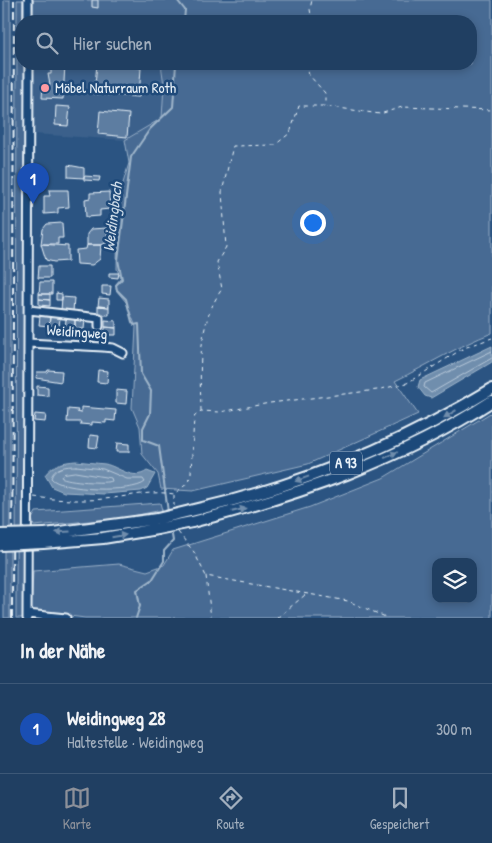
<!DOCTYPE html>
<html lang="de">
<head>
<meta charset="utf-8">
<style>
	:root { --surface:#203f62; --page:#2d4a6b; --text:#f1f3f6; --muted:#a2afbe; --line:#3d5877; --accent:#8c9099 }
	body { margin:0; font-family:"Patrick Hand",sans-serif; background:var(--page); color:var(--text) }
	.controls { position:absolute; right:15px; bottom:15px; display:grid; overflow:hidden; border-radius:10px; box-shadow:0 2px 8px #0003 }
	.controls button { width:45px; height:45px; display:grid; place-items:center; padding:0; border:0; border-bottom:1px solid var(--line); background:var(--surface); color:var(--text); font:25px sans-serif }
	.you { position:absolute; left:312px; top:222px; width:18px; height:18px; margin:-12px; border:4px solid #fff; border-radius:50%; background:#1a73e8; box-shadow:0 0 0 8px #1a73e833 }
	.badge { display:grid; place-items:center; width:32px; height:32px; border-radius:50%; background:var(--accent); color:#fff; font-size:16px; font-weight:700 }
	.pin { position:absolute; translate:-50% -41px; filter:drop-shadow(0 1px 2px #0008) }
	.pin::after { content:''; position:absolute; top:26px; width:18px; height:15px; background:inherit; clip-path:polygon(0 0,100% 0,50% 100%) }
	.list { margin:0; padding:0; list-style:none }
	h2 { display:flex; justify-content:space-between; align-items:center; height:65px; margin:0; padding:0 20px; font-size:21px }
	h2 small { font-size:16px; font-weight:400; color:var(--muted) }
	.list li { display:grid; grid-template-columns:32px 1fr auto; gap:15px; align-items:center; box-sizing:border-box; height:90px; padding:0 20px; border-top:1px solid var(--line) }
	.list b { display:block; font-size:19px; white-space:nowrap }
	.list p { margin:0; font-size:16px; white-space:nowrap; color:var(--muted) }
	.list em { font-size:16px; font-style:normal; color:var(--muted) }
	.icon { flex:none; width:28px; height:28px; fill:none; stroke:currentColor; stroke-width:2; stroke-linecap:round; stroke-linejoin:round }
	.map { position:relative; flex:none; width:492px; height:618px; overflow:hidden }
	.search { position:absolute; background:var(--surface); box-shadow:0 2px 8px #0003; left:15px; right:15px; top:15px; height:55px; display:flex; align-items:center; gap:12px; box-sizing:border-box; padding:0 18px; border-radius:20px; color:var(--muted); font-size:19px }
	.sheet { height:155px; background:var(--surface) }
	nav { display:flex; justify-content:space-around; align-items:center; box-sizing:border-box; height:70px; border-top:1px solid var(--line); background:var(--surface); font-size:14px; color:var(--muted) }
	nav a { display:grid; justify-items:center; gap:2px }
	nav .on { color:var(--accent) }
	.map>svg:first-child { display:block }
	.built { fill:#3a608b }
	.green { fill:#476b93; stroke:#98aec6; fill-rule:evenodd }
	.water { fill:#708ead; stroke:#a0b6cb }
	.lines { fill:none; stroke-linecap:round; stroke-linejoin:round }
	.shore { stroke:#b8c9da; stroke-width:1 }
	.stream { stroke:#a0b6cb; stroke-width:2 }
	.building { fill:#5d7da1; stroke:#e8f1f8 }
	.minor-casing { stroke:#e8f1f8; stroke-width:11 }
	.highway-casing { stroke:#e8f1f8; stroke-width:14 }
	.path { stroke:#e8f1f8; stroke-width:1; stroke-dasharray:4 4; stroke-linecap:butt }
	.minor { stroke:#1f4a7a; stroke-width:7 }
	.highway { stroke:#1f4a7a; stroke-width:10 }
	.rail { stroke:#e8f1f8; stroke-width:2; stroke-dasharray:8 4; stroke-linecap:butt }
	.highway-bridge-casing { stroke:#e8f1f8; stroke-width:14; stroke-linecap:butt }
	.highway-bridge { stroke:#1f4a7a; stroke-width:10 }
	.oneway { fill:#6f8dac }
	.poi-dot { fill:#ff9aa2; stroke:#1f4a7a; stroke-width:2 }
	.labels { text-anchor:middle; stroke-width:5; stroke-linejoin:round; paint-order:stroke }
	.shield { fill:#1f4a7a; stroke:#acbfd2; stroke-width:1 }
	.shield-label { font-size:14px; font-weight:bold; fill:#e8f1f8 }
	.poi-label { font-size:15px; fill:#e8f1f8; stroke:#1f4a7a; text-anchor:start }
	.street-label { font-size:15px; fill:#e8f1f8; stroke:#1f4a7a }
	.water-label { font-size:16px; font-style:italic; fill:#d0dde9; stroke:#1f4a7a }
</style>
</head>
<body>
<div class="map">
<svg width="492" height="618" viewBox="0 0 492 618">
	<rect width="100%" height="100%" fill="#2b5482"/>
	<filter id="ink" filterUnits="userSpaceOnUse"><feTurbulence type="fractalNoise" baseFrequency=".02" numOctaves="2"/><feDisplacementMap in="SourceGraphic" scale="10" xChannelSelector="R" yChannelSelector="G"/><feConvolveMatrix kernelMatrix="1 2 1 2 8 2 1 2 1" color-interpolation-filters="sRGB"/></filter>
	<g filter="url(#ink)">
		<path class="built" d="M32,64h129l3,21 -2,33 -37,22 -92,-6z"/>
		<path class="green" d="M4,0h6v618h-6z
			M17,0h6l-2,64h3l1,36v518h-9z
			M33,0h459v333c-34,13 -64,32 -97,48l23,33 -110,50 -115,27 -32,-2 -3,-15 -16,-20 -2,-27 -8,-19 4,-81 -10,-25 -10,-12v-6l5,-6 -4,-9 1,-69 11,-37 -4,-23 37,-22 2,-33 -3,-21h310v-43h-438z
			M492,412v206h-407l-54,-7 2,-40 86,-7 28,7 17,-6 9,-15 137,-43 73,-29zM436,562h37v37h-37z
			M160,503l2,7 -39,8 -89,8 -2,-7 4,-7z"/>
		<path class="water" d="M492,346v16l-61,36 -6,-2 -7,-9 2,-7z
			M76,461c9,1 19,2 29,3 14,3 28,17 42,7l8,3 -8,14 -6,3 -37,3 -40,-2 -12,-5 -7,-12c8,-11 18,-13 31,-14z"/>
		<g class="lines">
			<path class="shore" d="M492,351l-67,32 -1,4 7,6 61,-35
				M76,466l27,3 24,10h16l2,3c-12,11 -85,9 -94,-4 3,-11 15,-12 25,-12z
				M75,472l36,6 1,3c-6,3 -45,0 -51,-4l2,-3z"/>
			<path class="stream" d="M177,0l8,10 -1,11
				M168,512l-9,-66 -16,-6v-12l7,-14 1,-23 -10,-17 -2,-50 -5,1 -2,-3 -6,-23 -9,-9 -1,-5 6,-6 -4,-19 13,-103 19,-28 23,-22 3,-43
				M136,618l4,-12 -3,-16 15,-10 12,-19v-10l9,-10 -2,-12"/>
		</g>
		<path class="building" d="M92,0h6v8l-6,-1z
			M43,64h22l-2,35 -21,-1 1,-14 7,1 -2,-11h3v-7h-9z
			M97,64l44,4 -2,29 -45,-3z
			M56,106l14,1 -2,19 -13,-1z
			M100,111l29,3 -2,23 -29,-3z
			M68,165l16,3v10l-16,-1z
			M84,176l16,1 -1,4 -15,-1z
			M49,190h19l1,17 -11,1v5l-14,1v-18h6z
			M109,192l1,17 -10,1v6l-14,1 -1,-18 5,-1v-5z
			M62,223l1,15h-5v6h-17l2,-15 4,-5z
			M107,228l1,14 -7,3h-14v-11l4,-5z
			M41,244l27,2v15l-14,1 -8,-2z
			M87,245h14l-1,14 -8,6 -15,-1 -1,-14 10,-1z
			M39,266h11v12h-12z
			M109,273h10l-1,5 -9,-1z
			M40,282h12v12h-13z
			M102,286h9l-1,9 -8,-1z
			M56,293l6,1v6h-6z
			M39,294h11v6l-11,-1z
			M62,297l12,1 -1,14 -12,-1z
			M99,298l10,1v8l-11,-1z
			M39,299l11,1v6l-11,-1z
			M98,306l11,1v8h-11z
			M40,316l10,1 -1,9 -10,-1z
			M50,317l10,1 -1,9 -10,-1z
			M66,319h9v10l-10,-1z
			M75,319l10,1 -1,9h-9z
			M105,320l11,1v7l-11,-1z
			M105,327l11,1v7h-11z
			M48,370l14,1 -1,11 -25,-4 1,-6h10z
			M98,370l10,1 -1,12 -10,-1z
			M37,386l11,1v9l-11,-1z
			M116,390l11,1 -1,13 -10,-1z
			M81,407l35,3 -1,11 -9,-1v3l-14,-1v3l-12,-1 1,-2h-14l1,-13 10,1 -1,2 4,1z
			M35,414l11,1 -1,7 -11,-1z
			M90,435l9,1 -2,12 -8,-1z
			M117,443l12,1v8h-13z"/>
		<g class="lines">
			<g class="minor-casing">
				<path id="minor" d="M28,0v21
					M29,310l70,8v8
					M28,343l75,4 10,1 10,5
					M27,614l39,4
					M27,618l2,-554"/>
			</g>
			<g class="highway-casing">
				<path id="highway" d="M190,511c107,-24 208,-65 302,-122
					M192,522c104,-26 209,-62 300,-121
					M45,534l112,-15
					M43,543l60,-5 54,-9"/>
			</g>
			<path class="path" d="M312,21l-2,-12 2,-9
				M306,64l3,11 16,18v13
				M201,411c-1,-42 -4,-87 21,-122l-5,-27 9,-15 -4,-55 11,-46 42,-1 15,-12 9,-27h26l55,8 22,-7 90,3
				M174,495v11
				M34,497c23,3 47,4 70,2 23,-2 47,-9 70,-5l14,-11 3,-10 3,-56 7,-6 19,1 50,-9 107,-13 30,-7 57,-35 28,-10
				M178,532l16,20 12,24 142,25 40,17
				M206,576l5,42
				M277,618l28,-23"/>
			<use href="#minor" class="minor"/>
			<use href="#highway" class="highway"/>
			<path class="rail" d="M12,618l2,-618"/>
			<g class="highway-bridge-casing">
				<path id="highway-bridge" d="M157,519l33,-8
					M157,529l35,-7
					M0,535l45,-1
					M0,545l43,-2"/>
			</g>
			<use href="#highway-bridge" class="highway-bridge"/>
		</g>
		<defs><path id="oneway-solid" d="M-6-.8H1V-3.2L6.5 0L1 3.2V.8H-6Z" transform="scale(1.25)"/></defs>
		<g class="oneway">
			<use href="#oneway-solid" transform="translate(450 414) rotate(149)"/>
			<use href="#oneway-solid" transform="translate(391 455) rotate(-24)"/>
			<use href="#oneway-solid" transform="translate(302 479) rotate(160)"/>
			<use href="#oneway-solid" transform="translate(239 510) rotate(-14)"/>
			<use href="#oneway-solid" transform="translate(63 532) rotate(176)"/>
			<use href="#oneway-solid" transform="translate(119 536) rotate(-9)"/>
		</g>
	</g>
	<circle class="poi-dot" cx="45" cy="88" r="5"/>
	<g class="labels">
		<rect class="shield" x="330" y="451.5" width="32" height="23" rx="4"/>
		<g class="shield-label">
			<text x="346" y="468">A 93</text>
		</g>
		<g class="poi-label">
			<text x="55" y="93">Möbel Naturraum Roth</text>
		</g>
		<g class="street-label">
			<text transform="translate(77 332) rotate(4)" y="5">Weidingweg</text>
		</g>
		<g class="water-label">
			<text transform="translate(112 217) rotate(-83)" y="6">Weidingbach</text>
		</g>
	</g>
</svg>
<div class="controls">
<button><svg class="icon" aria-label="layers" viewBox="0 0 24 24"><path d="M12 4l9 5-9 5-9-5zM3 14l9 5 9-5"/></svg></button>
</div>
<div class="you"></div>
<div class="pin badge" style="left:33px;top:204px;background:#1a4fb4">1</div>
<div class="search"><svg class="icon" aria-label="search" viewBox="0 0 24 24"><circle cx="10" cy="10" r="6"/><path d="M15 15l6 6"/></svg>Hier suchen</div>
</div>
<section class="sheet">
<h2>In der Nähe<small></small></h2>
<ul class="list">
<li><span class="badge" style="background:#1a4fb4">1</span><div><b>Weidingweg 28</b><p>Haltestelle · Weidingweg</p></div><em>300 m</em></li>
</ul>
</section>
<nav>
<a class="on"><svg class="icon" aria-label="map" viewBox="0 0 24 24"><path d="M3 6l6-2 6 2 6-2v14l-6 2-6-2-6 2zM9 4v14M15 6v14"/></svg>Karte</a>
<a><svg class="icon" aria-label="directions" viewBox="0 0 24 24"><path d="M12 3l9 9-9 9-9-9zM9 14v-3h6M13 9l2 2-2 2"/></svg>Route</a>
<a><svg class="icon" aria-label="saved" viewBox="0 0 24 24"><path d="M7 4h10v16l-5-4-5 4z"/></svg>Gespeichert</a>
</nav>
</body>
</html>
